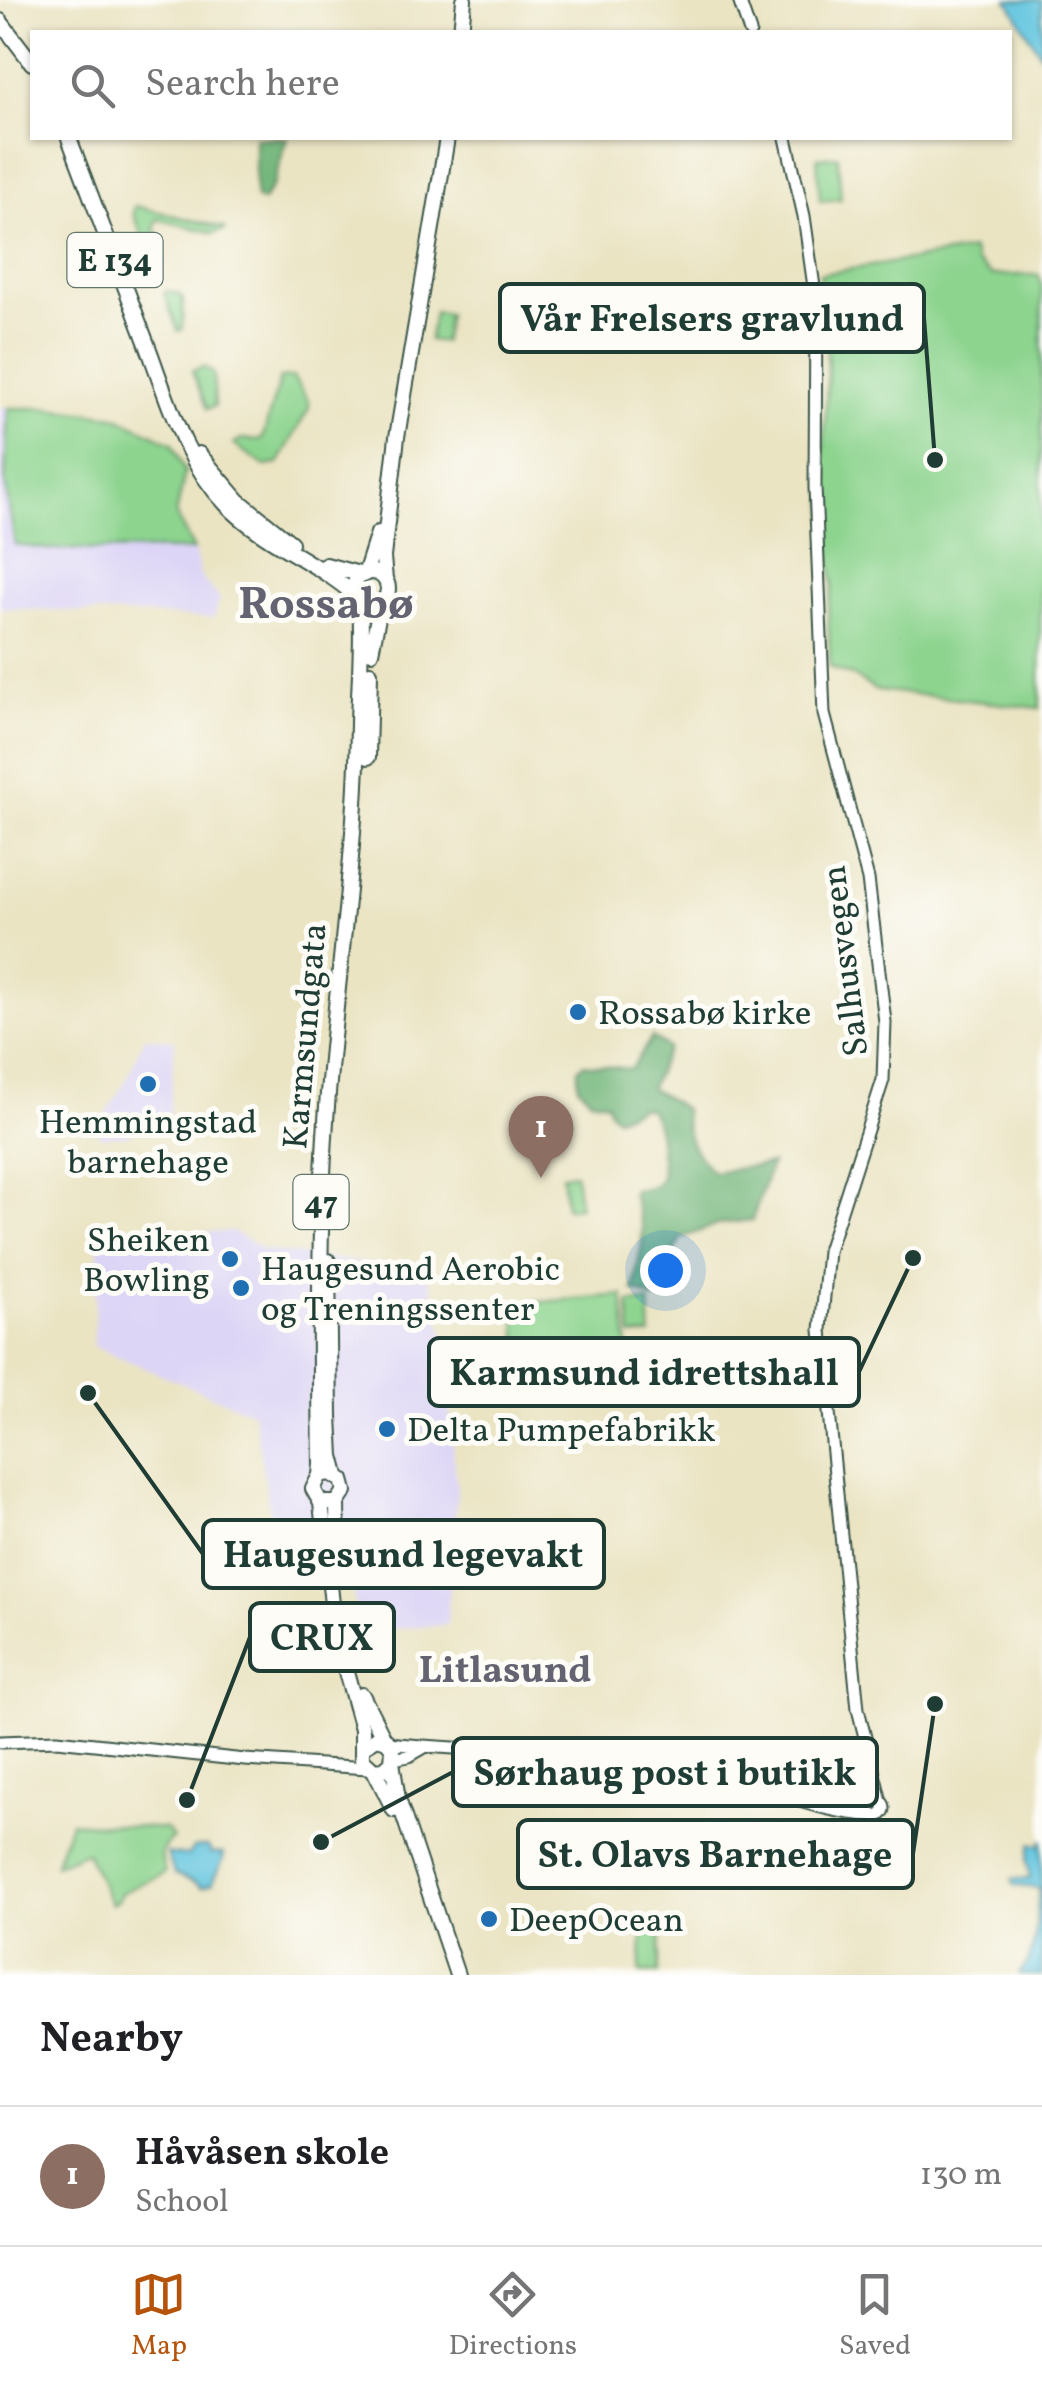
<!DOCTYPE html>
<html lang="en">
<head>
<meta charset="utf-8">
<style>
	:root { --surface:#fff; --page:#f6f6f6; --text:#202124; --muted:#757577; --line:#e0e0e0; --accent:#b45309 }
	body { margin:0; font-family:Vollkorn,serif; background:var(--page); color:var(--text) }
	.you { position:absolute; left:665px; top:1270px; width:35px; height:35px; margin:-25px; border:8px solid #fff; border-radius:50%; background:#1a73e8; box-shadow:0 0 0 15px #1a73e833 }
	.badge { display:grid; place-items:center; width:65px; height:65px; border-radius:50%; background:var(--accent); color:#fff; font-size:32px; font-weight:700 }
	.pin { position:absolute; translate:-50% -82px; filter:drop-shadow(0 2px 5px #0008) }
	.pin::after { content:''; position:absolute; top:52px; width:35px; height:30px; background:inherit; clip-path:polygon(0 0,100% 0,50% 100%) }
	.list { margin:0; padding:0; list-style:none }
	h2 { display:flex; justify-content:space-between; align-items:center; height:130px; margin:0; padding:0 40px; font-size:42px }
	h2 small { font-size:32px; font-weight:400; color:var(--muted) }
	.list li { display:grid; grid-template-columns:65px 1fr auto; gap:30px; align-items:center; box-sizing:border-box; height:140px; padding:0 40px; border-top:2px solid var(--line) }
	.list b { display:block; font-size:38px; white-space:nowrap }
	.list p { margin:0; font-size:32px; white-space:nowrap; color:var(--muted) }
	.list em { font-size:32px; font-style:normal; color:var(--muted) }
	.icon { flex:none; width:55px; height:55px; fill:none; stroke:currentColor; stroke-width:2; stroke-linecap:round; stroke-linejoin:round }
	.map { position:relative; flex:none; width:1042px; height:1975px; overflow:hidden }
	.search { position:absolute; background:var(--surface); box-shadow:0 2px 8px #0004; left:30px; right:30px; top:30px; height:110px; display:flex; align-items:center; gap:25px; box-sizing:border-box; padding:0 35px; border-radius:0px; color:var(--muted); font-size:38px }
	.sheet { height:270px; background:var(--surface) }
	nav { display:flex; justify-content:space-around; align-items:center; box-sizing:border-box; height:140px; border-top:2px solid var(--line); background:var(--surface); font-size:28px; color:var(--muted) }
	nav a { display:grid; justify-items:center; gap:5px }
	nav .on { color:var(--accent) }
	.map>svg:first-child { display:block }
	.built { fill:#ddd5f6 }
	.green { fill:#8dd48f; stroke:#568862; stroke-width:2.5 }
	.forest { fill:#72b67a; stroke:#487a57; stroke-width:2.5 }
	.water { fill:#61c4df; stroke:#40808a; stroke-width:2.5 }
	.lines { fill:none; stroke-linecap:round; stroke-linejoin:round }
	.secondary-casing { stroke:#3d5649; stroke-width:15 }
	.primary-casing { stroke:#3d5649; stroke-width:18 }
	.trunk-casing { stroke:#3d5649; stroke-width:18 }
	.secondary { stroke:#fff; stroke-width:11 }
	.primary { stroke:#fff; stroke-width:14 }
	.trunk { stroke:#fff; stroke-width:14 }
	.poi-dot { fill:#1f6fb2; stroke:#fdfcf7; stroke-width:4 }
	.labels { text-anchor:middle; stroke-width:10; stroke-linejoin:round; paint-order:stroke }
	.shield { fill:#fdfcf7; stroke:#62766e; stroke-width:2.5 }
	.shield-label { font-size:32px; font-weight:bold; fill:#1f3d34 }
	.street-label { font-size:35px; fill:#1f3d34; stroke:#fdfcf7 }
	.poi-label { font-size:35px; fill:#1f3d34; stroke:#fdfcf7; text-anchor:start }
	.neighbourhood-label { font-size:38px; font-weight:bold; fill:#636371; stroke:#fdfcf7 }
	.district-label { font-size:45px; font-weight:bold; fill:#636371; stroke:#fdfcf7 }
	.leader { fill:none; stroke:#1f3d34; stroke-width:4 }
	.callout-dot { fill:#1f3d34; stroke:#fdfcf7; stroke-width:4 }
	.callout { fill:#fdfcf7; stroke:#1f3d34; stroke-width:4 }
	.callout-label { font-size:38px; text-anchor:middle; font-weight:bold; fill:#1f3d34 }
</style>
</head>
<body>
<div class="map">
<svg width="1042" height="1975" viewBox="0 0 1042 1975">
	<rect width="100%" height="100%" fill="#fdfcf7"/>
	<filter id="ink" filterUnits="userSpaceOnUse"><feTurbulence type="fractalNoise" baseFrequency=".01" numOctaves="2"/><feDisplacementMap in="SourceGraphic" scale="20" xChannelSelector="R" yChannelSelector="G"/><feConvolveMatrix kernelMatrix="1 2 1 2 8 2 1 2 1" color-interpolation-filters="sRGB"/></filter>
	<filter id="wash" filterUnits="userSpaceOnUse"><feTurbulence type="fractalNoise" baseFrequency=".0048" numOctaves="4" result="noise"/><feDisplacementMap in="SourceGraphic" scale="40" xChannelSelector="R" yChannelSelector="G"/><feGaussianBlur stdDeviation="2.25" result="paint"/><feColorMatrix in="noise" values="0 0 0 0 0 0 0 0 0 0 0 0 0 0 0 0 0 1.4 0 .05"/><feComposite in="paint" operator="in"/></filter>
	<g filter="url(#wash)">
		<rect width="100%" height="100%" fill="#eae4c3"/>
		<path class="built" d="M0,407l8,1 -3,74 11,63 30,4 148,1 7,28 19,20 -6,20 -214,-10z
			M144,1037l31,3 -7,89 -25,-3 -17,10h-26l-4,-6 31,-51z
			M99,1232h135l29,18 164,21 16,60 14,159 -10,135 -88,6 -16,-103 -71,-4 -19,-111 -160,-67z"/>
		<path class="green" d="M838,156l3,43 -21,2 -3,-43z
			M135,206l89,22 1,2 -11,3 -57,-14 -3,12 6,4 1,9 -11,9 -17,-40z
			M972,250l4,12 15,13h48l3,13 -2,420 -165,-18 -20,-13 -25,-10 -2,-55 5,-26 -11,-111 6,-109 -8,-92z
			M167,291l12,3 4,5 -1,31 -4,1 -14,-38z
			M434,312l14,2 -5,28 -14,-2z
			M204,367l9,6 2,33 -8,3 -15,-38z
			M293,377l16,25v6l-31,56 -13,2 -32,-22 8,-5 21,1 18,-62z
			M8,408h40l67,8 57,27 13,29 -9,43 18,35 -148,-1 -31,-4 -10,-63z
			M575,1173l4,33 -13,2 -4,-33z
			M623,1295l7,74 -108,8 -8,-73z
			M649,1302l2,33 -20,1 -2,-33z
			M70,1822l96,7 7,9c-14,11 -13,18 -8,34 -14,9 -30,13 -45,22l-1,6 -8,4 -25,-52 -31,13z
			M643,1929l18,1 -3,43 -18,-1z"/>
		<path class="forest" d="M255,138h32l-13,45 -11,18 -7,-2 -1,-9z
			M652,1037l16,11 -18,40 34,21c1,27 9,44 29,63l58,-8 -19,56 -33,4 -38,14 -23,47 1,9 9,4 -13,1 -22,-9 9,-47v-16l-10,-34 1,-3c31,-2 31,-13 27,-40 -1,-16 -3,-27 -10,-41l-9,-2 -24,10 -7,-5 -3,-10 -16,-3 -13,-12v-18l5,-5 48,5z"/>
		<path class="water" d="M1008,0h34v57z
			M1042,1839v136h-20l-3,-1 9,-11 7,-24 4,-51 -25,-2 -2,-7h18l-3,-19 4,-16 10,1z
			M206,1846l4,3v4l14,1c0,12 -11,19 -11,29l-11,4c-7,-6 -19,-10 -28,-13l-7,-21 21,3 5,-8z"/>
	</g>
	<g filter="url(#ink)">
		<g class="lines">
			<g class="secondary-casing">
				<path id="secondary" d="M739,0l11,32
					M786,138l18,78 12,85 -1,185 9,228 44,165 17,143 -2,58 -55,171 -7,79 37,379 23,93
					M0,1742l57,-2 188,20 123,8
					M389,1743c33,4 66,4 99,8 80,9 162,20 242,32 48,8 92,30 140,32
					M393,1759l16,-3 14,-8
					M868 1808a8 8 0 1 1 16 0a8 8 0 1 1-16 0Z"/>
			</g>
			<g class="primary-casing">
				<path id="primary" d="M371,652l10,-49
					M368,757l2,-84
					M328,1261l2,155 2,40 5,19
					M320,1475l10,-2 12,7 3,11 -8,12h-16l-8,-14 7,-14 1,-11c-2,-132 -3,-263 9,-394 10,-115 27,-231 28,-347 1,-41 5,-80 2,-121
					M321,1503l11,101 10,53 20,72v30l12,11 10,-1 8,-7 1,-13 -6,-8 -10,-3 -13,8
					M337,1503l1,58
					M362,1695l22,44
					M392,1762l6,37 59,176
					M374,1770l20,40"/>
			</g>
			<g class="trunk-casing">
				<path id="trunk" d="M0,21l32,42
					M461,32l3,-32
					M69,138c26,67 51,134 76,201 22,57 37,119 81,165 37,39 91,57 131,93
					M199,454l40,47 52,42
					M326,565l37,10
					M354 589a17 17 0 1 1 34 0a17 17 0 1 1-34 0Z
					M365,574l13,-41
					M385,580l-2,-23 14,-120 50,-299"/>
			</g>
			<use href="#secondary" class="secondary"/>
			<use href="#primary" class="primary"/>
			<use href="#trunk" class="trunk"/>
		</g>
	</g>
	<g class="poi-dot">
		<circle cx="578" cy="1012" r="10"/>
		<circle cx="148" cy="1084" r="10"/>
		<circle cx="230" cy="1259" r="10"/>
		<circle cx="241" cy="1288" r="10"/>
		<circle cx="387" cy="1429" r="10"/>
		<circle cx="489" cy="1919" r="10"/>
	</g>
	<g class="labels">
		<g class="shield">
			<rect x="67.5" y="233" width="95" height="54" rx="8"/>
			<rect x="293.5" y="1175" width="55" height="54" rx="8"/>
		</g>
		<g class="shield-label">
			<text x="115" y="271">E 134</text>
			<text x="321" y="1213">47</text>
		</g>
		<g class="street-label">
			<text transform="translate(844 961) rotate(-97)" y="12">Salhusvegen</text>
			<text transform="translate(304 1036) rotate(-85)" y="12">Karmsundgata</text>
		</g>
		<g class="poi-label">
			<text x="598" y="1024">Rossabø kirke</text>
			<text x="148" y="1133" text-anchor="middle">Hemmingstad<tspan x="148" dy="40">barnehage</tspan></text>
			<text x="210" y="1251" text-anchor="end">Sheiken<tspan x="210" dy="40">Bowling</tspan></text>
			<text x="261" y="1280">Haugesund Aerobic<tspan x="261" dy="40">og Treningssenter</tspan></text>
			<text x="407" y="1441">Delta Pumpefabrikk</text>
			<text x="509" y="1931">DeepOcean</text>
		</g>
		<g class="neighbourhood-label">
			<text x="505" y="1682">Litlasund</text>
		</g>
		<g class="district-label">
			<text x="326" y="618">Rossabø</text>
		</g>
	</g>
	<path class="leader" d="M935 460L924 318M913 1258L859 1372M88 1393L203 1554M187 1800L250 1637M321 1842L453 1772M935 1704L913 1854"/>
	<g class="callout-dot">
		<circle cx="935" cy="460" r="10"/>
		<circle cx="913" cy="1258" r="10"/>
		<circle cx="88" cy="1393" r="10"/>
		<circle cx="187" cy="1800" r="10"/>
		<circle cx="321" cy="1842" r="10"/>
		<circle cx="935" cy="1704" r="10"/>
	</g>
	<g class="callout">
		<rect x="500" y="284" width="424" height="68" rx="10"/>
		<rect x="429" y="1338" width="430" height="68" rx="10"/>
		<rect x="203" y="1520" width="401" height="68" rx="10"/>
		<rect x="250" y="1603" width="144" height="68" rx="10"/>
		<rect x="453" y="1738" width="424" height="68" rx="10"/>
		<rect x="518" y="1820" width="395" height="68" rx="10"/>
	</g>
	<g class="callout-label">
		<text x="712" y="331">Vår Frelsers gravlund</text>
		<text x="644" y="1385">Karmsund idrettshall</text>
		<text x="403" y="1567">Haugesund legevakt</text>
		<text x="322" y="1650">CRUX</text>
		<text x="665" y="1785">Sørhaug post i butikk</text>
		<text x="715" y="1867">St. Olavs Barnehage</text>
	</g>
</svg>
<div class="you"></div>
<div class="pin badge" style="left:541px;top:1178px;background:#8d6e63">1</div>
<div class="search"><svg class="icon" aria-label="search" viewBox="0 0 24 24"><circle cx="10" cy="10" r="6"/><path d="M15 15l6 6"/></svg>Search here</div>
</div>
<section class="sheet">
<h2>Nearby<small></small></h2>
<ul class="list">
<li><span class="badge" style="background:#8d6e63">1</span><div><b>Håvåsen skole</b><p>School</p></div><em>130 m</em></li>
</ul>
</section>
<nav>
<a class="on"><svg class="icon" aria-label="map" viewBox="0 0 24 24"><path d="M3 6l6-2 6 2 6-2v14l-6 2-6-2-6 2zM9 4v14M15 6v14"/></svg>Map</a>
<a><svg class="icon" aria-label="directions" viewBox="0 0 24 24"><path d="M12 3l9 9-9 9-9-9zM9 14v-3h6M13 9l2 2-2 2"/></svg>Directions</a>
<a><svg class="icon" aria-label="saved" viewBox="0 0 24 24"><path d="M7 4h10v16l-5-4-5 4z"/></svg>Saved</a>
</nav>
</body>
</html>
